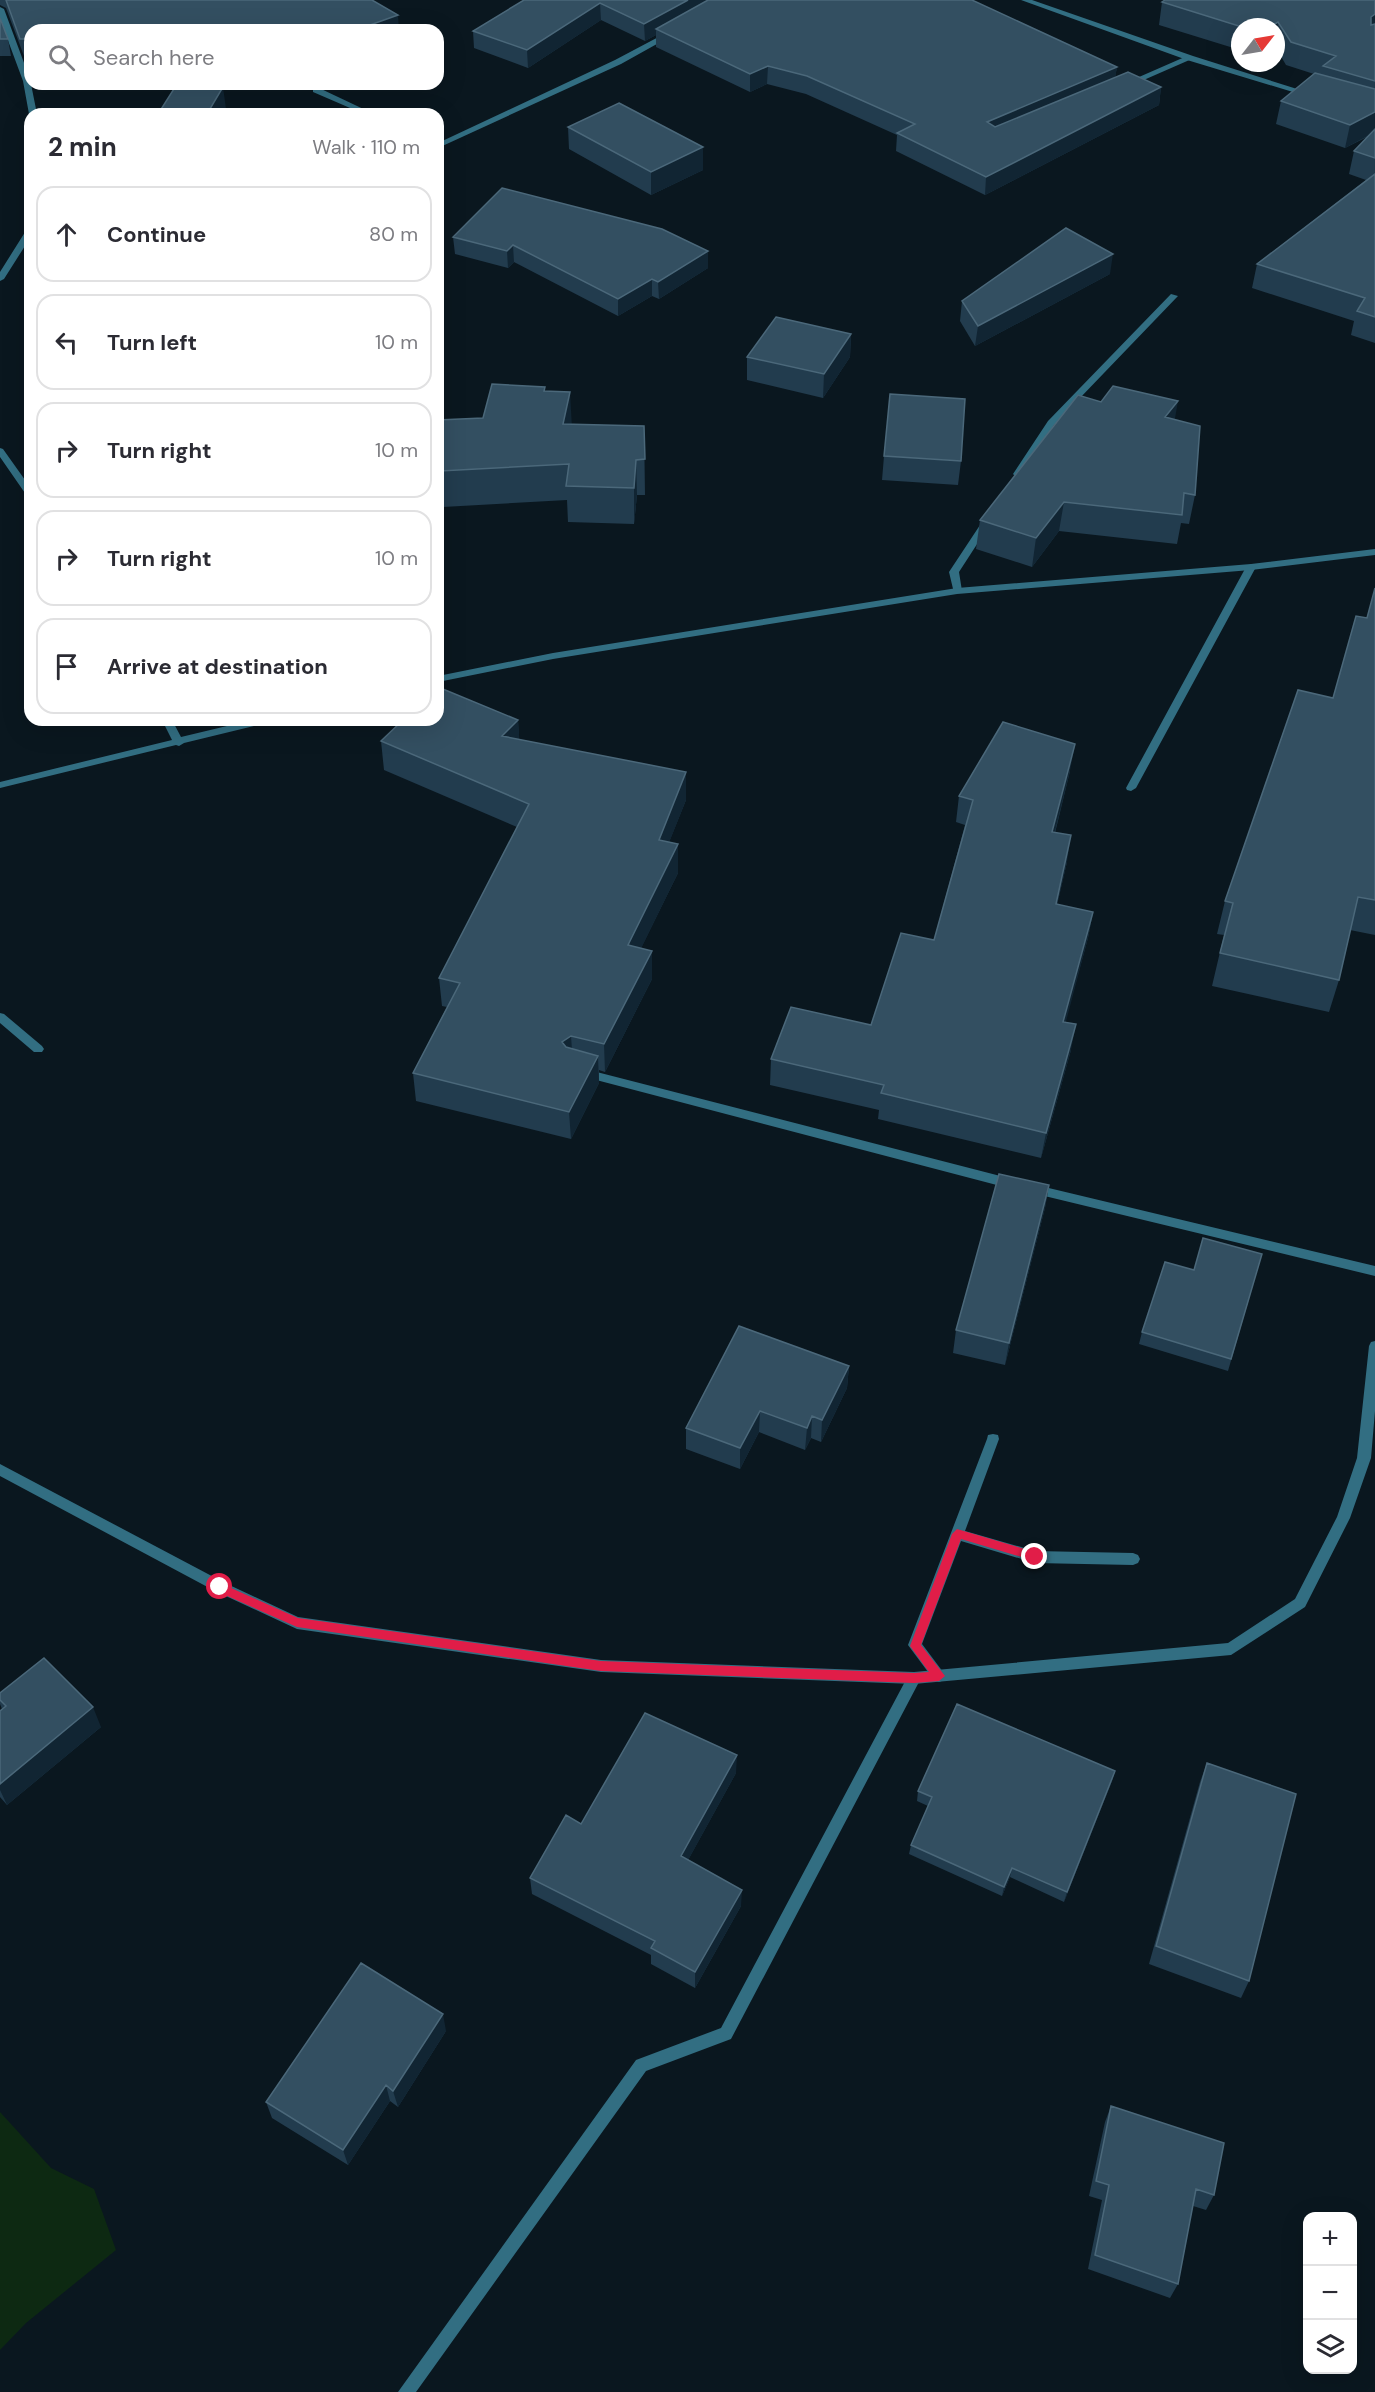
<!DOCTYPE html>
<html lang="en">
<head>
<meta charset="utf-8">
<style>
	:root { --surface:#fff; --page:#f2f2f3; --text:#2b2b33; --muted:#7c7c81; --line:#e1e1e2 }
	body { margin:0; font-family:"DM Sans",sans-serif; background:var(--page); color:var(--text) }
	.controls { position:absolute; right:18px; bottom:18px; display:grid; overflow:hidden; border-radius:12px; box-shadow:0 6px 24px #0002 }
	.controls button { width:54px; height:54px; display:grid; place-items:center; padding:0; border:0; border-bottom:2px solid var(--line); background:var(--surface); color:var(--text); font:30px sans-serif }
	.compass { position:absolute; left:1231px; top:18px; width:54px; height:54px; border-radius:50%; background:var(--surface); box-shadow:0 6px 24px #0002; rotate:59deg }
	.stop { position:absolute; width:18px; height:18px; margin:-14px; border:4px solid #e11d48; border-radius:50%; background:#fff }
	.stop.end { background:#e11d48; border-color:#fff; box-shadow:0 2px 6px #0008 }
	.list { margin:0; padding:0; list-style:none }
	h2 { display:flex; justify-content:space-between; align-items:center; height:78px; margin:0; padding:0 24px; font-size:26px }
	h2 small { font-size:20px; font-weight:400; color:var(--muted) }
	.list li { display:grid; grid-template-columns:39px 1fr auto; gap:18px; align-items:center; box-sizing:border-box; height:96px; margin:0 12px 12px; padding:0 12px; border:2px solid var(--line); border-radius:18px }
	.list b { display:block; font-size:22px; white-space:nowrap }
	.list em { font-size:20px; font-style:normal; color:var(--muted) }
	.icon { flex:none; width:33px; height:33px; fill:none; stroke:currentColor; stroke-width:2; stroke-linecap:round; stroke-linejoin:round }
	.map { position:relative; flex:none; width:1375px; height:2392px; overflow:hidden }
	.search { position:absolute; background:var(--surface); box-shadow:0 6px 24px #0002; left:24px; top:24px; width:420px; height:66px; display:flex; align-items:center; gap:15px; box-sizing:border-box; padding:0 21px; border-radius:18px; color:var(--muted); font-size:22px }
	.panel { position:absolute; background:var(--surface); box-shadow:0 6px 24px #0002; left:24px; top:108px; width:420px; height:618px; border-radius:18px }
	.map>svg:first-child { display:block }
	.green { fill:#0d2912 }
	.lines { fill:none; stroke-linecap:round; stroke-linejoin:round }
	.service { fill:#326e82; fill-rule:evenodd }
	.minor { fill:#326e82; fill-rule:evenodd }
	.wall { fill:#223c4e }
	.shaded-wall { fill:#112533 }
	.building { fill:#334f61; stroke:#4b687a; stroke-width:1.5 }
	.route { fill:#e11d48 }
</style>
</head>
<body>
<div class="map">
<svg width="1375" height="2392" viewBox="0 0 1375 2392">
	<rect width="100%" height="100%" fill="#0a171f"/>
	<path class="green" d="M0,2112l51,56 43,21 22,61 -90,73 -26,27z"/>
	<g class="lines">
		<path class="service" d="M0,7l4,2 26,70 7,35h-8l-6,-33 -23,-62z
			M666,33l7,2 -52,29 -183,84v-5l177,-83z
			M1187,56l7,2 -64,28 -7,-2z
			M313,88h6l55,26h-10l-51,-22z
			M1171,294l7,2 -124,129 -33,51h-6l-2,-2 35,-53z
			M987,518l5,3 -33,51 3,19 -2,2h-6l-5,-21 35,-53z
			M1251,564l5,3 -120,221 -5,3 -4,-1 -1,-2 120,-221z
			M0,1013l4,1 38,32 2,3 -2,3h-8l-34,-29z
			M585,1069l427,110 4,2 2,3 -2,3 -4,2 -431,-113 -2,-3 2,-3z
			M1032,1184l343,82v10l-347,-84 -2,-3 2,-3z
			M993,1434l5,1 1,4 -34,92 70,20 98,2 5,2 2,4 -2,4 -5,2 -98,-2 -74,-22 -39,103 24,32 -2,4 -5,2 -5,-2 -26,-35 79,-206 1,-4z
			M914,1672l5,2 2,4 -2,4 -188,357 -85,32 -230,321h-18l238,-332 85,-32 188,-354z"/>
		<path class="minor" d="M1021,0h11l161,56 120,38 -7,2 -119,-36z
			M27,229h3v9l-26,41 -4,2v-9z
			M0,448l3,1 27,38v10l-3,-1 -27,-39z
			M1375,549v6l-124,15 -294,24 -404,65 -115,23v-6l115,-23 404,-65 294,-24z
			M162,720h10l9,17 71,-17h19l-1,2 -86,21 -5,3 -3,-1 -176,43v-6l172,-42z
			M1375,1341v70l-4,47 -21,60 -45,89 -74,48 -317,29 -313,-12 -304,-43 -82,-38 -215,-115v-12l225,119 73,34 303,43 313,12 314,-29 67,-44 42,-82 20,-59 12,-112 2,-4z"/>
	</g>
	<path class="wall" d="M0,0h372l27,30h-369v27l-6,-1 -18,-48 -6,-3z
		M524,0h448l145,67 -2,10 46,10 -2,18 -174,90 -89,-44 1,-16 -91,-41 -39,-10 -17,8 -94,-45v-12l-11,6 -44,-21 -73,48 -54,-20 -1,-17z
		M1375,0v343l-24,-8 3,-14 -102,-33 5,-24 109,-84 -17,-6 5,-23 15,-15 -24,12 -69,-24 5,-23 33,-27 -28,-9 -10,-17v-21h-36v23l-81,-25 3,-23z
		M0,18l8,21 3,17h-11z
		M568,127l135,20v23l-52,25 -82,-46z
		M453,237l255,31 -49,31 -7,-3 -34,20 -104,-54 -6,6 -53,-14z
		M1110,274l-135,72 -15,-25 2,-20z
		M851,334l-1,23 -27,41 -76,-18v-23z
		M545,387v4l26,33 73,2 1,69h-8l-3,29 -66,-2 -1,-22 -124,7 -3,-36 43,-53z
		M1101,402l74,18 20,75 -6,29 -8,-1 -4,21 -118,-13 -27,36 -56,-18 4,-29z
		M884,456l77,5 -3,24 -76,-5z
		M1375,588v347l-25,-5 -11,50 -10,32 -117,-26 12,-51 -7,-1 8,-33 108,-203 34,-80z
		M518,720l1,20 167,32v28l-17,42 9,31 -37,75 11,3v28l-47,93 -6,-2v13l-28,56 -155,-38 -3,-28 34,-66 -5,-1 -3,-28 78,-151 -133,-57 -3,-29z
		M1070,771l-15,62 12,29 -10,43 36,7 -5,26 -23,84 6,28 -30,108 -163,-39 1,-9 -109,-25 1,-26 100,-34 63,-85 31,-115 -9,-3 3,-26z
		M1049,1185l-4,23 -40,157 -52,-12 3,-23z
		M1262,1254l-34,117 -89,-27 3,-12 52,-62z
		M849,1366l-2,22 -26,54 -10,-4 -6,12 -46,-18 -19,37 -54,-20v-21z
		M0,1693l101,34 -94,78 -7,-8v-86l2,-2 -2,-5z
		M1207,1763l42,218 -8,17 -92,-34 51,-182z
		M1115,1771l-3,10 -48,121 -54,-25 -8,19 -93,-42 2,-9 17,-39 -11,-5 1,-10z
		M736,1773l-48,87 53,46 -46,82 -44,-24v-9l-119,-61 -2,-16 51,-54z
		M446,2031l-48,76 -8,-6 -42,64 -76,-47 -6,-16z
		M1111,2106l103,89 -8,15 -13,-4 -15,78 -8,14 -82,-29 14,-69 -13,-4 16,-74z"/>
	<path class="shaded-wall" d="M688,0h32l-64,29v6l-11,6 -1,-17z
		M600,3l1,17 -73,48 -1,-18z
		M1375,14v8l-3,14 -6,4 5,-23z
		M398,15l1,15h-43z
		M1278,22l-2,14v-9h-6z
		M768,66l-1,18 -17,8v-18z
		M1117,67l-3,17 -129,56 2,-18z
		M223,87l3,22 -3,5h-16z
		M1161,87l-2,18 -174,90 1,-18z
		M1375,112v20l-30,16 5,-23z
		M703,147v23l-52,25v-23z
		M513,245l1,17 -6,6 -1,-17z
		M708,251v17l-49,31 -1,-17z
		M1113,254l-3,20 -135,72 3,-20z
		M652,279v17l-34,20v-17z
		M851,334l-1,23 -27,41 1,-24z
		M570,392l2,36 -9,-4z
		M1178,401l-5,29 -8,-13z
		M636,460l1,35 -3,29v-36z
		M1064,502l-5,29 -27,36 4,-29z
		M518,720l2,29 -18,-13z
		M1075,744l-5,27 -22,88 4,-27z
		M686,772v28l-27,68v-28z
		M1071,835l-4,27 -16,69 5,-27z
		M678,844v29l-49,100 -1,-28z
		M1093,912l-5,26 -29,110 4,-26z
		M652,951v28l-47,93 -1,-28z
		M1076,1024l-5,26 -30,108 5,-25z
		M571,1036l2,28 -11,-22z
		M598,1056l1,27 -28,56 -2,-27z
		M1049,1185l-4,23 -40,157 4,-22z
		M849,1366l-2,22 -26,54 1,-22z
		M760,1411l-1,21 -19,37v-21z
		M812,1416l-1,22 -6,12 2,-22z
		M93,1707l8,20 -94,78 -7,-15v-6z
		M737,1755l-1,18 -55,100v-17z
		M1115,1771l-3,10 -48,121 3,-10z
		M1012,1868l-2,9 -8,19 2,-9z
		M742,1890l-1,16 -46,82v-16z
		M443,2014l3,17 -48,76 -5,-16z
		M386,2085l4,16 -42,64 -5,-15z"/>
	<path class="building" d="M6,0h366l26,15 -42,15h-115l-2,-1 -2,1h-207v9h-10z
		M524,0h164l-44,24 -44,-21 -73,47 -54,-19z
		M708,0h264l145,67 -130,55 8,5 133,-55 33,15 -175,90 -89,-44 18,-9 -108,-48 -39,-10 -18,8 -94,-45z
		M1165,0h210v14l-4,3v8l4,-1v57l-52,-15 13,-10 -45,-14 -13,-20 -8,5h-28l-80,-25z
		M0,18l8,21h-8z
		M1315,73l60,16v23l-25,13 -69,-24z
		M177,84h41l5,3 -16,27h-49z
		M619,103l84,44 -52,25 -83,-45z
		M1375,129v29l-21,-7z
		M1375,174v143l-18,-6 8,-13 -108,-34z
		M502,188l160,41 46,22 -50,31 -6,-3 -34,20 -105,-54 -6,6 -54,-14z
		M1066,228l47,26 -135,72 -16,-25z
		M776,317l75,17 -27,40 -77,-17z
		M492,384l53,3 -1,4 26,1 -7,32 81,2 1,33 -9,1 -2,28 -68,-2 3,-22 -129,7 -2,-51 45,-2z
		M1113,386l65,15 -13,16 35,9 -5,69 -11,-2 -2,22 -118,-13 -28,36 -56,-18 98,-125 23,7z
		M890,394l75,5 -4,62 -77,-5z
		M1375,588v312l-17,-3 -19,83 -119,-27 13,-50 -8,-2 73,-211 35,8 23,-82 11,2z
		M438,687l80,33 -16,16 184,36 -27,68 19,4 -50,101 24,6 -48,93 -33,-8 -9,6 4,5 32,9 -29,56 -156,-39 47,-90 -21,-5 90,-174 -148,-63 22,-21h35z
		M1003,722l72,22 -23,88 19,3 -15,69 37,8 -30,110 13,2 -30,109 -165,-40 3,-8 -113,-26 20,-52 80,18 30,-92 33,7 39,-140 -14,-4z
		M999,1174l50,11 -40,158 -53,-13z
		M1203,1238l59,16 -31,105 -89,-27 23,-70 29,8z
		M739,1326l110,40 -27,54 -10,-4 -5,12 -47,-17 -20,37 -54,-20z
		M44,1658l49,49 -93,77v-73l6,-5 -6,-6v-7z
		M957,1704l158,67 -48,121 -55,-24 -8,19 -93,-42 21,-48 -14,-6z
		M645,1713l92,42 -56,101 61,34 -47,82 -44,-24 4,-7 -125,-63 36,-63 15,9z
		M1207,1763l89,31 -47,187 -93,-35z
		M361,1963l82,51 -50,77 -7,-6 -43,65 -77,-48z
		M1111,2106l113,37 -10,52 -18,-6 -18,95 -83,-29 14,-70 -13,-4z"/>
	<path class="route" d="M957,1529l78,23 6,5 -6,4 -74,-22 -40,106 24,31 -6,5 -25,2 -313,-12 -304,-44 -81,-36 -1,-4 5,-4 78,35 303,43 313,12 15,-1 -19,-26 42,-112z"/>
</svg>
<div class="controls">
<button>+</button>
<button>−</button>
<button><svg class="icon" aria-label="layers" viewBox="0 0 24 24"><path d="M12 4l9 5-9 5-9-5zM3 14l9 5 9-5"/></svg></button>
</div>
<svg class="compass" viewBox="-18 -18 36 36"><path d="M0-13l5 13h-10z" fill="#e53935"/><path d="M0 13l5-13h-10z" fill="#7c7c81"/></svg>
<div class="stop" style="left:220px;top:1587px"></div>
<div class="stop end" style="left:1035px;top:1557px"></div>
<div class="search"><svg class="icon" aria-label="search" viewBox="0 0 24 24"><circle cx="10" cy="10" r="6"/><path d="M15 15l6 6"/></svg>Search here</div>
<section class="panel">
<h2>2 min<small>Walk · 110 m</small></h2>
<ul class="list">
<li><svg class="icon" aria-label="ahead" viewBox="0 0 24 24"><path d="M12 20V5M6 11l6-6 6 6"/></svg><div><b>Continue</b></div><em>80 m</em></li>
<li><svg class="icon" aria-label="left" viewBox="0 0 24 24"><path d="M17 20v-9H6M10 6l-5 5 5 5"/></svg><div><b>Turn left</b></div><em>10 m</em></li>
<li><svg class="icon" aria-label="right" viewBox="0 0 24 24"><path d="M7 20v-9h11M14 6l5 5-5 5"/></svg><div><b>Turn right</b></div><em>10 m</em></li>
<li><svg class="icon" aria-label="right" viewBox="0 0 24 24"><path d="M7 20v-9h11M14 6l5 5-5 5"/></svg><div><b>Turn right</b></div><em>10 m</em></li>
<li><svg class="icon" aria-label="arrive" viewBox="0 0 24 24"><path d="M6 21V4h12l-3 4 3 4H6"/></svg><div><b>Arrive at destination</b></div></li>
</ul>
</section>
</div>
</body>
</html>
